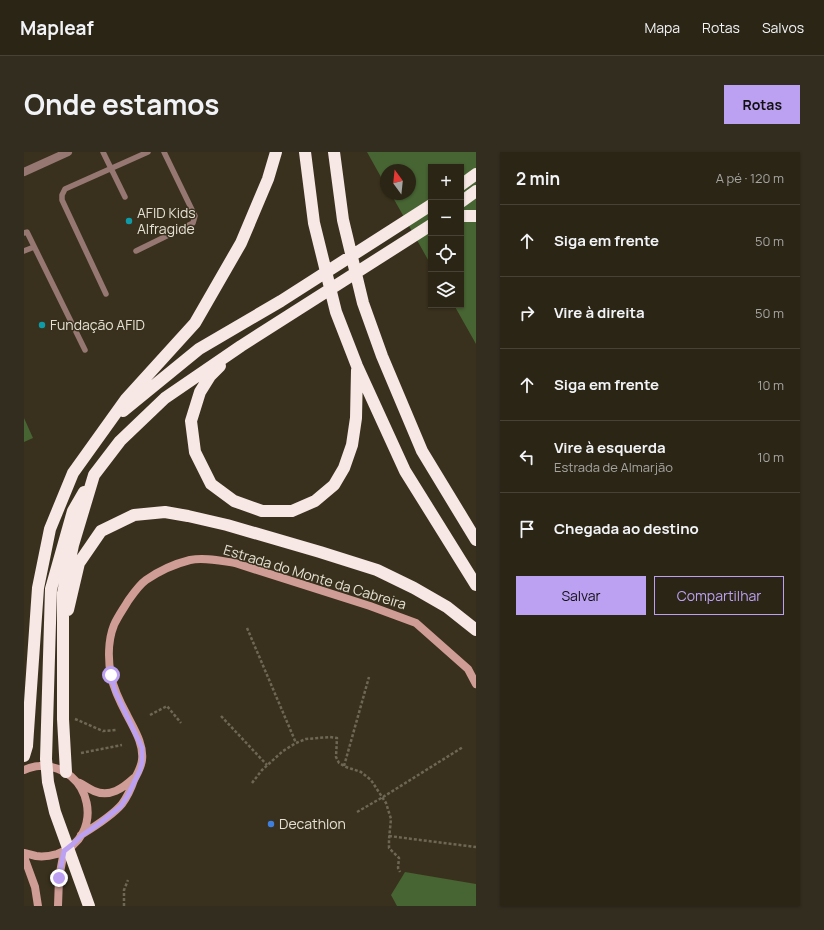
<!DOCTYPE html>
<html lang="pt">
<head>
<meta charset="utf-8">
<style>
	:root { --surface:#2b2516; --page:#332d1f; --text:#f1f3f6; --muted:#a6a5a1; --line:#474235; --accent:#bca0f2 }
	body { margin:0; font-family:Manrope,sans-serif; background:var(--page); color:var(--text) }
	.controls { position:absolute; right:12px; top:12px; display:grid; overflow:hidden; border-radius:0px; box-shadow:0 1px 3px #0004 }
	.controls button { width:36px; height:36px; display:grid; place-items:center; padding:0; border:0; border-bottom:1px solid var(--line); background:var(--surface); color:var(--text); font:20px sans-serif }
	.compass { position:absolute; left:356px; top:12px; width:36px; height:36px; border-radius:50%; background:var(--surface); box-shadow:0 1px 3px #0004; rotate:345deg }
	.stop { position:absolute; width:12px; height:12px; margin:-9px; border:3px solid #bca0f2; border-radius:50%; background:#fff }
	.stop.end { background:#bca0f2; border-color:#fff; box-shadow:0 1px 4px #0008 }
	.list { margin:0; padding:0; list-style:none }
	h2 { display:flex; justify-content:space-between; align-items:center; height:52px; margin:0; padding:0 16px; font-size:17px }
	h2 small { font-size:13px; font-weight:400; color:var(--muted) }
	.list li { display:grid; grid-template-columns:26px 1fr auto; gap:12px; align-items:center; box-sizing:border-box; height:72px; padding:0 16px; border-top:1px solid var(--line) }
	.list b { display:block; font-size:15px; white-space:nowrap }
	.list p { margin:0; font-size:13px; white-space:nowrap; color:var(--muted) }
	.list em { font-size:13px; font-style:normal; color:var(--muted) }
	.actions { display:flex; gap:8px; padding:12px 16px }
	.actions a { flex:1; padding:9px 0; border:1px solid var(--accent); border-radius:0px; text-align:center; font-size:14px; color:var(--accent) }
	.actions .main { background:var(--accent); color:#111 }
	.icon { flex:none; width:22px; height:22px; fill:none; stroke:currentColor; stroke-width:2; stroke-linecap:round; stroke-linejoin:round }
	.map { position:relative; flex:none; width:452px; height:754px; overflow:hidden; border-radius:0px }
	header { display:flex; align-items:center; gap:24px; box-sizing:border-box; height:56px; padding:0 20px; background:var(--surface); border-bottom:1px solid var(--line) }
	header strong { font-size:19px }
	nav { display:flex; gap:22px; margin-inline-start:auto; font-size:14px }
	.intro { display:flex; align-items:center; justify-content:space-between; box-sizing:border-box; height:96px; padding:0 24px }
	h1 { margin:0; font-size:28px }
	.button { padding:10px 18px; border-radius:0px; background:var(--accent); color:#111; font-size:14px; font-weight:700 }
	main { display:flex; gap:24px; padding:0 24px }
	aside { flex:1; background:var(--surface); border-radius:0px; box-shadow:0 1px 3px #0004 }
	.map>svg:first-child { display:block }
	.green { fill:#476433 }
	.lines { fill:none; stroke-linecap:round; stroke-linejoin:round }
	.path { stroke:#6e6755; stroke-width:2.5; stroke-dasharray:3 2; stroke-linecap:butt }
	.lane { stroke:#967772; stroke-width:5.5 }
	.street { stroke:#967772; stroke-width:8 }
	.secondary { stroke:#cf9d96; stroke-width:8 }
	.highway { stroke:#f7e7e5; stroke-width:12 }
	.route { stroke:#bca0f2; stroke-width:5 }
	.culture-dot { fill:#0f9aa8; stroke:#39311d; stroke-width:1.5 }
	.shop-dot { fill:#3f7fe0; stroke:#39311d; stroke-width:1.5 }
	.labels { text-anchor:middle; stroke-width:3; stroke-linejoin:round; paint-order:stroke }
	.poi-label { font-size:14px; fill:#e4e0d3; stroke:#39311d; text-anchor:start }
	.street-label { font-size:14px; fill:#e4e0d3; stroke:#39311d }
</style>
</head>
<body>
<header>
<strong>Mapleaf</strong>
<nav><a>Mapa</a><a>Rotas</a><a>Salvos</a></nav>
</header>
<div class="intro"><h1>Onde estamos</h1><a class="button">Rotas</a></div>
<main>
<div class="map">
<svg width="452" height="754" viewBox="0 0 452 754">
	<rect width="100%" height="100%" fill="#39311d"/>
	<path class="green" d="M343,0h109v192l-22,-39h7v-138h-30v98l-40,-71h19v-24h-24v16z
		M0,266l9,20 -9,4z
		M381,720l71,12v22h-79l-6,-11z"/>
	<g class="lines">
		<path class="path" d="M223,476l49,115
			M126,563l17,-9 14,17
			M197,564l46,49
			M51,567l28,12 13,-1
			M57,601l41,-8
			M320,614l25,-89
			M228,631l10,-13 21,-19 13,-8 10,-4 24,-2 7,1 -1,19 3,6 7,4 15,5 10,8 15,23 5,16 -2,20v9l10,10 -1,10 2,4
			M333,660l26,-15 80,-50
			M365,684l87,11
			M100,754v-16l4,-10"/>
		<path class="lane" d="M79,0l22,45
			M0,81l3,-1 58,118
			M0,99l10,-4
			M112,99l57,-28 2,-7 -31,-64
			M82,142l-44,-94v-5l3,-6 83,-37"/>
		<path class="street" d="M0,20l44,-20"/>
		<path class="secondary" d="M0,618c5,-2 10,-4 15,-4 53,-2 68,71 18,88 -7,2 -14,3 -21,2 -4,-1 -8,-2 -12,-3
			M56,631c4,2 9,6 14,8 16,7 29,-3 40,-13
			M57,683c13,-8 31,-19 41,-31 5,-7 9,-15 12,-24 3,-6 7,-12 8,-20 2,-16 -8,-31 -15,-45 -7,-13 -13,-25 -16,-39 -3,-16 -3,-36 3,-51 4,-9 10,-17 14,-24 5,-7 11,-16 18,-21 13,-9 28,-16 44,-20 15,-3 31,1 45,3l135,43 46,17 52,46 8,15
			M0,705l11,30 3,19
			M34,754l1,-28 5,-27"/>
		<path class="highway" d="M281,0l9,71 22,89 21,54 48,105 71,114
			M310,0l9,68 20,83 19,53 40,95 54,89
			M437,33l15,-11
			M437,50l15,-11
			M437,64h15
			M196,214l-10,10 -10,16 -9,29 4,31 16,32 23,17 28,10h30l23,-10 19,-16 10,-17 8,-23 4,-27 1,-48
			M99,259l76,-62 82,-48 150,-96
			M60,340l-11,19 -22,78 -5,170 2,23 7,30 34,94
			M44,458l11,-47 22,-32 33,-16 31,-3 23,4 39,9 93,27 57,18 37,18 33,19 29,23
			M0,604l3,-10 1,-15 10,-143 12,-59 23,-56 53,-74 69,-76 46,-80 27,-64 8,-27
			M42,620l-3,-53v-126l10,-48 21,-70 26,-34 45,-43 76,-52 190,-121"/>
	</g>
	<g class="lines">
		<path class="route" d="M35,726l5,-27 9,-7 8,-8 19,-13 21,-17 7,-11 12,-25 2,-8v-14l-4,-9 -23,-48 -4,-16"/>
	</g>
	<g class="culture-dot">
		<circle cx="105" cy="69" r="4"/>
		<circle cx="18" cy="173" r="4"/>
	</g>
	<circle class="shop-dot" cx="247" cy="672" r="4"/>
	<g class="labels">
		<g class="poi-label">
			<text x="113" y="66">AFID Kids<tspan x="113" dy="16">Alfragide</tspan></text>
			<text x="26" y="178">Fundação AFID</text>
			<text x="255" y="677">Decathlon</text>
		</g>
		<g class="street-label">
			<text transform="translate(291 425) rotate(17)" y="5">Estrada do Monte da Cabreira</text>
		</g>
	</g>
</svg>
<div class="controls">
<button>+</button>
<button>−</button>
<button><svg class="icon" aria-label="locate" viewBox="0 0 24 24"><circle cx="12" cy="12" r="6"/><path d="M12 2v4M12 18v4M2 12h4M18 12h4"/></svg></button>
<button><svg class="icon" aria-label="layers" viewBox="0 0 24 24"><path d="M12 4l9 5-9 5-9-5zM3 14l9 5 9-5"/></svg></button>
</div>
<svg class="compass" viewBox="-18 -18 36 36"><path d="M0-13l5 13h-10z" fill="#e53935"/><path d="M0 13l5-13h-10z" fill="#a6a5a1"/></svg>
<div class="stop" style="left:87px;top:523px"></div>
<div class="stop end" style="left:35px;top:726px"></div>
</div>
<aside>
<h2>2 min<small>A pé · 120 m</small></h2>
<ul class="list">
<li><svg class="icon" aria-label="ahead" viewBox="0 0 24 24"><path d="M12 20V5M6 11l6-6 6 6"/></svg><div><b>Siga em frente</b></div><em>50 m</em></li>
<li><svg class="icon" aria-label="right" viewBox="0 0 24 24"><path d="M7 20v-9h11M14 6l5 5-5 5"/></svg><div><b>Vire à direita</b></div><em>50 m</em></li>
<li><svg class="icon" aria-label="ahead" viewBox="0 0 24 24"><path d="M12 20V5M6 11l6-6 6 6"/></svg><div><b>Siga em frente</b></div><em>10 m</em></li>
<li><svg class="icon" aria-label="left" viewBox="0 0 24 24"><path d="M17 20v-9H6M10 6l-5 5 5 5"/></svg><div><b>Vire à esquerda</b><p>Estrada de Almarjão</p></div><em>10 m</em></li>
<li><svg class="icon" aria-label="arrive" viewBox="0 0 24 24"><path d="M6 21V4h12l-3 4 3 4H6"/></svg><div><b>Chegada ao destino</b></div></li>
</ul>
<div class="actions"><a class="main">Salvar</a><a>Compartilhar</a></div>
</aside>
</main>
</body>
</html>
